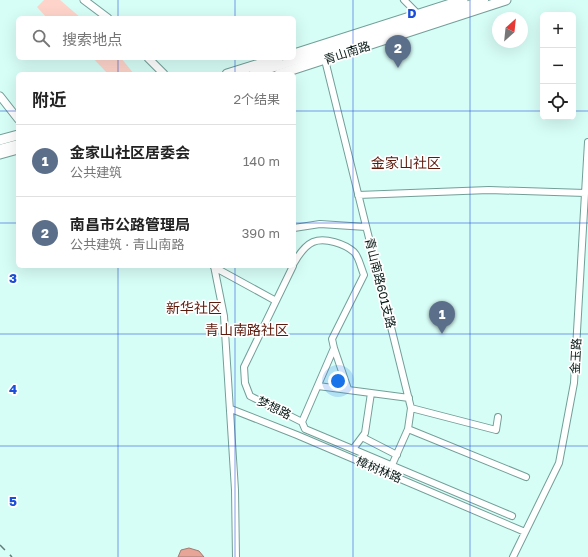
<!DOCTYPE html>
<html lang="zh">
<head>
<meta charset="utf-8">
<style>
	:root { --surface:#fff; --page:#f6f6f6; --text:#222; --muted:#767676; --line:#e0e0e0; --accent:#2563eb }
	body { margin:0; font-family:"Golos Text","Noto Sans SC",sans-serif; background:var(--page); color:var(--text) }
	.controls { position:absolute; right:12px; top:12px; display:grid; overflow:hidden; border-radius:6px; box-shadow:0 4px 16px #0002 }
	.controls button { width:36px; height:36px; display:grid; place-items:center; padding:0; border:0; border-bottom:1px solid var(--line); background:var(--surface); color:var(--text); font:20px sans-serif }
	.compass { position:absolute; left:492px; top:12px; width:36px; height:36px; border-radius:50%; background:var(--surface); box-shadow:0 4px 16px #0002; rotate:27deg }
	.you { position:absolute; left:338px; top:381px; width:14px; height:14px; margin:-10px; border:3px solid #fff; border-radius:50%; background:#1a73e8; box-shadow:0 0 0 6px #1a73e833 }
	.badge { display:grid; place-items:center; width:26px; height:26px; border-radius:50%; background:var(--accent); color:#fff; font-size:13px; font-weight:700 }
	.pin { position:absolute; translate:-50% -33px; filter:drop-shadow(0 1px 2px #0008) }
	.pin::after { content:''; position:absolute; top:21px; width:14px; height:12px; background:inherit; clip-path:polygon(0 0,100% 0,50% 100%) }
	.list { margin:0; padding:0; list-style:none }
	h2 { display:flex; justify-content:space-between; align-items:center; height:52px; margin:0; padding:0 16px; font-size:17px }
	h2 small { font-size:13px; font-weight:400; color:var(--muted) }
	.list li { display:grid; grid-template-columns:26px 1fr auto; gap:12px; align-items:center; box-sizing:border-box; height:72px; padding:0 16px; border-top:1px solid var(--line) }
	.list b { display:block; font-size:15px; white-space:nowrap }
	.list p { margin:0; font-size:13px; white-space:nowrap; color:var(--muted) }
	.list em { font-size:13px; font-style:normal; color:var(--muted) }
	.icon { flex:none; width:22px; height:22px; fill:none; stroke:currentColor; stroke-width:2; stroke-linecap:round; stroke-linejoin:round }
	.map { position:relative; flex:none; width:588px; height:557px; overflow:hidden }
	.search { position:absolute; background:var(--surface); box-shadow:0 4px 16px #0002; left:16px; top:16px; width:280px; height:44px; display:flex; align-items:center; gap:10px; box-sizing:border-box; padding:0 14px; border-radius:6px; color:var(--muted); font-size:15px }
	.panel { position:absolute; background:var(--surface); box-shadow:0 4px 16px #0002; left:16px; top:72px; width:280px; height:196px; border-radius:6px }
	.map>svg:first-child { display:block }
	.green { fill:#fed4ca }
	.water { fill:#e6a597; stroke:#a37b70 }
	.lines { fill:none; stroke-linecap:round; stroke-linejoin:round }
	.minor-casing { stroke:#729f98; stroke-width:8 }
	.tertiary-casing { stroke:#729f98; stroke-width:9 }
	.secondary-casing { stroke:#729f98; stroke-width:10 }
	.primary-casing { stroke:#729f98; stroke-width:11 }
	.minor { stroke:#fff; stroke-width:6 }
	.tertiary { stroke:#fff; stroke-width:7 }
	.secondary { stroke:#fff; stroke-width:8 }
	.primary { stroke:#fff; stroke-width:9 }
	.rail { stroke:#627c78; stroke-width:1.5; stroke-dasharray:7 7; stroke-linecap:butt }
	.grid { fill:none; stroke:#1d4ed8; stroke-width:1; stroke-opacity:0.55 }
	.labels { text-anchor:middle; stroke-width:3.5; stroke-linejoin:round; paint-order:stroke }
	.street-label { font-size:12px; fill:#071916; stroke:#fff }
	.quarter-label { font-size:14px; fill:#5c1a0d; stroke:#fff }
	.grid-label { font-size:13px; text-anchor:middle; font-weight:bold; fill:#1d4ed8; stroke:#fff; stroke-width:3.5; stroke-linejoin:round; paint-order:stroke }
</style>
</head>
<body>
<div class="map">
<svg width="588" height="557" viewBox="0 0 588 557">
	<rect width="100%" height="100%" fill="#d7fdf7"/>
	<path class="green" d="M44,0h16l21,18h-34l-10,-11z
		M93,58h28l13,16h-26z"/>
	<path class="water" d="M189,548l10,3 5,6h-26l3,-7z"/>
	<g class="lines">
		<g class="minor-casing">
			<path id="minor" d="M404,0l15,15
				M325,60l86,348 85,22 2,-13
				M358,195l131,-5 96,3
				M294,228l26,-4 46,3
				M214,266l10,50 11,174 1,67
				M293,266l-49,101 1,16 5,13 52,26 32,-74 -2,-9 32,-64c-3,-7 -5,-18 -10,-23 -9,-8 -29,-15 -41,-10 -9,4 -15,14 -19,21
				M214,267l62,34
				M334,348l14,41
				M318,386l91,12
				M231,409l66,26 228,97
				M302,422l3,7 207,87
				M408,429l3,-21
				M362,437l35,18
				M353,449l12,-16 6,-40
				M392,465l16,-36 118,48
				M513,557l46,-94 15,-80 14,-241"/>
		</g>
		<g class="tertiary-casing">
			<path id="tertiary" d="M84,0l24,18
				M148,58l16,16
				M0,96l18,23"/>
		</g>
		<g class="secondary-casing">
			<path id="secondary" d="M253,74l231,-74
				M0,149l18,-5"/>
		</g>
		<g class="primary-casing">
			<path id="primary" d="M294,54l169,-54
				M227,74l52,-16
				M279,74l227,-74
				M0,140l18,-5
				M0,154l18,-5"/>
		</g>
		<use href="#minor" class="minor"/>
		<use href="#tertiary" class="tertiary"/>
		<use href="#secondary" class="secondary"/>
		<use href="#primary" class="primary"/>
		<path class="rail" d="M0,545l12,12"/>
	</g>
	<path class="grid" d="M118,0v18M235,0v18M353,0v557M470,0v557M118,58v16M235,58v16M0,111h18M294,111h249M573,111h15M0,223h18M294,223h294M118,266v291M235,266v291M0,334h588M0,446h588"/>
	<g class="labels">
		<g class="street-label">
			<text transform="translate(347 53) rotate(-18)" y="4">青山南路</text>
			<text transform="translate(380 283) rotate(76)" y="4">青山南路601支路</text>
			<text transform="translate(576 356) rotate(-87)" y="4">金玉路</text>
			<text transform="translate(274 408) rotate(26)" y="4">梦想路</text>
			<text transform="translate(379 470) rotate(23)" y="4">樟树林路</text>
		</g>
		<g class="quarter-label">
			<text x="406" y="168">金家山社区</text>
			<text x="194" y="313">新华社区</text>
			<text x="247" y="335">青山南路社区</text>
		</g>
	</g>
	<g class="grid-label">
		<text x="412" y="18">D</text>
		<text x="13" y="283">3</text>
		<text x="13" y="394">4</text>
		<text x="13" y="506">5</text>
	</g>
</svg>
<div class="controls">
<button>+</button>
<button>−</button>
<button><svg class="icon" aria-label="locate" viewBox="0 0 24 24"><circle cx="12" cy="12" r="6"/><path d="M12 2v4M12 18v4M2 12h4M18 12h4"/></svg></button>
</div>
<svg class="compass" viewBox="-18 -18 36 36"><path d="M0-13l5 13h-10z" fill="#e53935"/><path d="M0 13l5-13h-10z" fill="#767676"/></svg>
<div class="you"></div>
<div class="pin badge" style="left:442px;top:334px;background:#5c6f8a">1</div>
<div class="pin badge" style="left:398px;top:68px;background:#5c6f8a">2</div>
<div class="search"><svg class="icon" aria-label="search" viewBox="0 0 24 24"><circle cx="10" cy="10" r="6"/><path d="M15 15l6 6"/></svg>搜索地点</div>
<section class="panel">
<h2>附近<small>2个结果</small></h2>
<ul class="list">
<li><span class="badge" style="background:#5c6f8a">1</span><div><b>金家山社区居委会</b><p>公共建筑</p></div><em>140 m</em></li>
<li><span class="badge" style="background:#5c6f8a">2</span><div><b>南昌市公路管理局</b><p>公共建筑 · 青山南路</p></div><em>390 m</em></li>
</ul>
</section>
</div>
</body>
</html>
